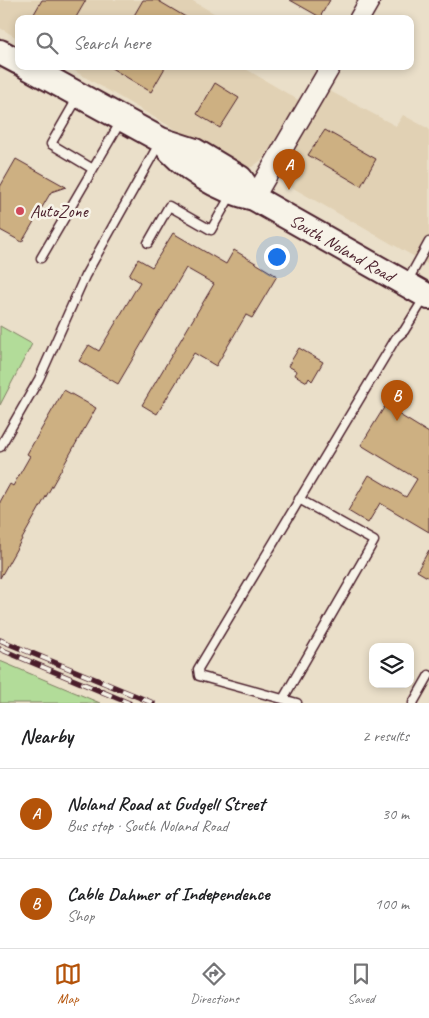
<!DOCTYPE html>
<html lang="en">
<head>
<meta charset="utf-8">
<style>
	:root { --surface:#fff; --page:#f6f6f6; --text:#202124; --muted:#757577; --line:#e0e0e0; --accent:#b45309 }
	body { margin:0; font-family:Caveat,sans-serif; background:var(--page); color:var(--text) }
	.controls { position:absolute; right:15px; bottom:15px; display:grid; overflow:hidden; border-radius:10px; box-shadow:0 2px 8px #0003 }
	.controls button { width:45px; height:45px; display:grid; place-items:center; padding:0; border:0; border-bottom:1px solid var(--line); background:var(--surface); color:var(--text); font:25px sans-serif }
	.you { position:absolute; left:276px; top:256px; width:18px; height:18px; margin:-12px; border:4px solid #fff; border-radius:50%; background:#1a73e8; box-shadow:0 0 0 8px #1a73e833 }
	.badge { display:grid; place-items:center; width:32px; height:32px; border-radius:50%; background:var(--accent); color:#fff; font-size:16px; font-weight:700 }
	.pin { position:absolute; translate:-50% -41px; filter:drop-shadow(0 1px 2px #0008) }
	.pin::after { content:''; position:absolute; top:26px; width:18px; height:15px; background:inherit; clip-path:polygon(0 0,100% 0,50% 100%) }
	.list { margin:0; padding:0; list-style:none }
	h2 { display:flex; justify-content:space-between; align-items:center; height:65px; margin:0; padding:0 20px; font-size:21px }
	h2 small { font-size:16px; font-weight:400; color:var(--muted) }
	.list li { display:grid; grid-template-columns:32px 1fr auto; gap:15px; align-items:center; box-sizing:border-box; height:90px; padding:0 20px; border-top:1px solid var(--line) }
	.list b { display:block; font-size:19px; white-space:nowrap }
	.list p { margin:0; font-size:16px; white-space:nowrap; color:var(--muted) }
	.list em { font-size:16px; font-style:normal; color:var(--muted) }
	.icon { flex:none; width:28px; height:28px; fill:none; stroke:currentColor; stroke-width:2; stroke-linecap:round; stroke-linejoin:round }
	.map { position:relative; flex:none; width:429px; height:703px; overflow:hidden }
	.search { position:absolute; background:var(--surface); box-shadow:0 2px 8px #0003; left:15px; right:15px; top:15px; height:55px; display:flex; align-items:center; gap:12px; box-sizing:border-box; padding:0 18px; border-radius:10px; color:var(--muted); font-size:19px }
	.sheet { height:245px; background:var(--surface) }
	nav { display:flex; justify-content:space-around; align-items:center; box-sizing:border-box; height:70px; border-top:1px solid var(--line); background:var(--surface); font-size:14px; color:var(--muted) }
	nav a { display:grid; justify-items:center; gap:2px }
	nav .on { color:var(--accent) }
	.map>svg:first-child { display:block }
	.built { fill:#e1d1b4 }
	.green { fill:#b2dc99; stroke:#7e7e62 }
	.building { fill:#cdb082; stroke:#4a1f2b }
	.lines { fill:none; stroke-linecap:round; stroke-linejoin:round }
	.service-casing { stroke:#4a1f2b; stroke-width:11 }
	.tertiary-casing { stroke:#4a1f2b; stroke-width:22 }
	.primary-casing { stroke:#4a1f2b; stroke-width:28 }
	.service { stroke:#f7f3e8; stroke-width:8 }
	.tertiary { stroke:#f7f3e8; stroke-width:19 }
	.primary { stroke:#f7f3e8; stroke-width:24 }
	.rail-casing { stroke:#4a1f2b; stroke-width:5.5 }
	.rail { stroke:#f7f3e8; stroke-width:4; stroke-dasharray:11; stroke-linecap:butt }
	.poi-dot { fill:#d1495b; stroke:#f7f3e8; stroke-width:2 }
	.labels { text-anchor:middle; stroke-width:5; stroke-linejoin:round; paint-order:stroke }
	.poi-label { font-size:18px; fill:#4a1f2b; stroke:#f7f3e8; text-anchor:start }
	.street-label { font-size:18px; fill:#4a1f2b; stroke:#f7f3e8 }
</style>
</head>
<body>
<div class="map">
<svg width="429" height="703" viewBox="0 0 429 703">
	<rect width="100%" height="100%" fill="#eadfc9"/>
	<filter id="ink" filterUnits="userSpaceOnUse"><feTurbulence type="fractalNoise" baseFrequency=".02" numOctaves="2"/><feDisplacementMap in="SourceGraphic" scale="10" xChannelSelector="R" yChannelSelector="G"/><feConvolveMatrix kernelMatrix="1 2 1 2 8 2 1 2 1" color-interpolation-filters="sRGB"/></filter>
	<g filter="url(#ink)">
		<path class="built" d="M0,0h191l33,19h-205v20l-19,-11z
			M66,66h175l59,35 -37,58 -11,8h-12z
			M326,89l70,37 7,-11 26,14v136l-143,-81 -4,-9 1,-12z"/>
		<path class="green" d="M0,326l32,18 -32,61z
			M0,661l100,42h-100z"/>
		<path class="building" d="M42,0h44l-11,19h-44z
			M143,0h14l32,19h-57z
			M290,0h40l-10,17z
			M108,66h58l-15,26z
			M215,83l24,15 -19,30 -23,-14z
			M325,130l51,29 -15,27 -53,-31z
			M16,159l50,28 -15,5 -29,50 -22,-12v-43z
			M173,233l53,31 8,-14 43,26 -25,42 -6,-3 -30,51 -22,-13 -37,61 -15,-9 72,-121 -28,-16 -68,116 -39,-23 10,-16 10,6 41,-69 -11,-7 9,-16 14,8z
			M299,348l24,14 -11,19 -3,-3 -2,4 -12,-7 2,-4 -9,-5z
			M64,390l32,18 -96,170v-76l10,-18 3,2 17,-30 -3,-2z
			M385,406l44,27v99l-49,-29 -12,20 -20,-12 21,-36 37,22 11,-18 -56,-34z
			M429,550v28l-12,-7z"/>
		<g class="lines">
			<g class="service-casing">
				<path id="service" d="M78,97l-27,47 42,25 28,-48
					M148,243l21,-37 42,24 20,-35
					M41,258l52,-89
					M407,282l22,-40
					M0,447l39,-68 46,-103 75,-134
					M283,699l91,-158 -75,-42
					M297,703l-98,-27 -1,-7 198,-331 8,-7 21,-34
					M413,703l16,-28"/>
			</g>
			<g class="tertiary-casing">
				<path id="tertiary" d="M359,19l11,-19
					M254,198l77,-132"/>
			</g>
			<g class="primary-casing">
				<path id="primary" d="M0,52l19,10
					M26,66l135,74 34,11 45,27 14,20
					M161,140c23,29 57,50 93,58l175,99"/>
			</g>
			<use href="#service" class="service"/>
			<use href="#tertiary" class="tertiary"/>
			<use href="#primary" class="primary"/>
			<g class="rail-casing">
				<path id="rail" d="M0,640l153,63
					M0,649l129,54"/>
			</g>
			<use href="#rail" class="rail"/>
		</g>
	</g>
	<circle class="poi-dot" cx="20" cy="211" r="5"/>
	<g class="labels">
		<g class="poi-label">
			<text x="30" y="217">AutoZone</text>
		</g>
		<g class="street-label">
			<text transform="translate(342 248) rotate(30)" y="6">South Noland Road</text>
		</g>
	</g>
</svg>
<div class="controls">
<button><svg class="icon" aria-label="layers" viewBox="0 0 24 24"><path d="M12 4l9 5-9 5-9-5zM3 14l9 5 9-5"/></svg></button>
</div>
<div class="you"></div>
<div class="pin badge" style="left:289px;top:190px">A</div>
<div class="pin badge" style="left:397px;top:421px">B</div>
<div class="search"><svg class="icon" aria-label="search" viewBox="0 0 24 24"><circle cx="10" cy="10" r="6"/><path d="M15 15l6 6"/></svg>Search here</div>
</div>
<section class="sheet">
<h2>Nearby<small>2 results</small></h2>
<ul class="list">
<li><span class="badge">A</span><div><b>Noland Road at Gudgell Street</b><p>Bus stop · South Noland Road</p></div><em>30 m</em></li>
<li><span class="badge">B</span><div><b>Cable Dahmer of Independence</b><p>Shop</p></div><em>100 m</em></li>
</ul>
</section>
<nav>
<a class="on"><svg class="icon" aria-label="map" viewBox="0 0 24 24"><path d="M3 6l6-2 6 2 6-2v14l-6 2-6-2-6 2zM9 4v14M15 6v14"/></svg>Map</a>
<a><svg class="icon" aria-label="directions" viewBox="0 0 24 24"><path d="M12 3l9 9-9 9-9-9zM9 14v-3h6M13 9l2 2-2 2"/></svg>Directions</a>
<a><svg class="icon" aria-label="saved" viewBox="0 0 24 24"><path d="M7 4h10v16l-5-4-5 4z"/></svg>Saved</a>
</nav>
</body>
</html>
